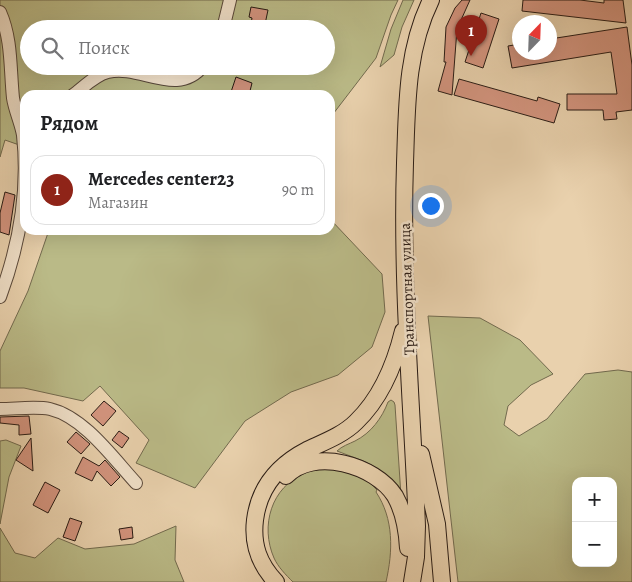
<!DOCTYPE html>
<html lang="ru">
<head>
<meta charset="utf-8">
<style>
	:root { --surface:#fff; --page:#f2f2f2; --text:#202124; --muted:#757577; --line:#e0e0e0; --accent:#8f2418 }
	body { margin:0; font-family:Alegreya,serif; background:var(--page); color:var(--text) }
	.controls { position:absolute; right:15px; bottom:15px; display:grid; overflow:hidden; border-radius:10px; box-shadow:0 5px 20px #0002 }
	.controls button { width:45px; height:45px; display:grid; place-items:center; padding:0; border:0; border-bottom:1px solid var(--line); background:var(--surface); color:var(--text); font:25px sans-serif }
	.compass { position:absolute; left:512px; top:15px; width:45px; height:45px; border-radius:50%; background:var(--surface); box-shadow:0 5px 20px #0002; rotate:23deg }
	.you { position:absolute; left:430px; top:205px; width:18px; height:18px; margin:-12px; border:4px solid #fff; border-radius:50%; background:#1a73e8; box-shadow:0 0 0 8px #1a73e833 }
	.badge { display:grid; place-items:center; width:32px; height:32px; border-radius:50%; background:var(--accent); color:#fff; font-size:16px; font-weight:700 }
	.pin { position:absolute; translate:-50% -41px; filter:drop-shadow(0 1px 2px #0008) }
	.pin::after { content:''; position:absolute; top:26px; width:18px; height:15px; background:inherit; clip-path:polygon(0 0,100% 0,50% 100%) }
	.list { margin:0; padding:0; list-style:none }
	h2 { display:flex; justify-content:space-between; align-items:center; height:65px; margin:0; padding:0 20px; font-size:21px }
	h2 small { font-size:16px; font-weight:400; color:var(--muted) }
	.list li { display:grid; grid-template-columns:32px 1fr auto; gap:15px; align-items:center; box-sizing:border-box; height:70px; margin:0 10px 10px; padding:0 10px; border:1px solid var(--line); border-radius:15px }
	.list b { display:block; font-size:19px; white-space:nowrap }
	.list p { margin:0; font-size:16px; white-space:nowrap; color:var(--muted) }
	.list em { font-size:16px; font-style:normal; color:var(--muted) }
	.icon { flex:none; width:28px; height:28px; fill:none; stroke:currentColor; stroke-width:2; stroke-linecap:round; stroke-linejoin:round }
	.map { position:relative; flex:none; width:632px; height:582px; overflow:hidden }
	.search { position:absolute; background:var(--surface); box-shadow:0 5px 20px #0002; left:20px; top:20px; width:315px; height:55px; display:flex; align-items:center; gap:12px; box-sizing:border-box; padding:0 18px; border-radius:28px; color:var(--muted); font-size:19px }
	.panel { position:absolute; background:var(--surface); box-shadow:0 5px 20px #0002; left:20px; top:90px; width:315px; height:145px; border-radius:15px }
	.map>svg:first-child { display:block }
	.green { fill:#baba87; stroke:#726a4e; fill-rule:evenodd }
	.building { fill:#d3947e; stroke:#291b14 }
	.lines { fill:none; stroke-linecap:round; stroke-linejoin:round }
	.minor-casing { stroke:#59483a; stroke-width:14 }
	.major-casing { stroke:#291b14; stroke-width:18 }
	.minor { stroke:#f1e1ca; stroke-width:12 }
	.major { stroke:#e9d1ad; stroke-width:16 }
	.labels { text-anchor:middle; stroke-width:5; stroke-linejoin:round; paint-order:stroke }
	.street-label { font-size:15px; fill:#291b14; stroke:#f1e1ca }
</style>
</head>
<body>
<div class="map">
<svg width="632" height="582" viewBox="0 0 632 582">
	<rect width="100%" height="100%" fill="#e9d1ad"/>
	<filter id="stains"><feTurbulence type="fractalNoise" baseFrequency=".004" numOctaves="4"/><feColorMatrix values="0 0 0 0 .2 0 0 0 0 .09 0 0 0 0 .02 0 0 0 .5 -.17"/></filter>
	<radialGradient id="worn" r=".72"><stop offset=".6" stop-color="#630" stop-opacity="0"/><stop offset="1" stop-color="#630" stop-opacity=".3"/></radialGradient>
	<path class="green" d="M0,0h398l-7,15 -15,43 -46,60v-23h-305v52l-20,-7 -5,17zM29,29h297v37h-297z
		M403,0h11l-12,27 -8,28 -14,12 11,-38z
		M330,219l52,55 3,38 -13,35 -34,28 -47,17 -46,29 -50,67 -59,-25 13,-23 -49,-54 -17,15 -59,-13h-24v-37l28,-60 21,-61h281z
		M428,316l52,2 40,22 33,34 -22,11 -23,21 -4,19 15,11 28,-17 38,-45 33,-4 14,2v210h-174zM576,481h37v82h-37z
		M391,400l3,2 1,3 6,91 -23,-27 -12,-7 -29,-11c5,-5 12,-7 18,-10 16,-8 27,-23 33,-39z
		M6,440l15,6 -12,31 -9,47v-83z
		M335,468l32,12 10,10 -1,2c18,27 17,59 10,90h-93c-7,-7 -15,-15 -19,-24 -14,-32 -3,-71 31,-85 9,-4 20,-4 30,-5z
		M176,526l-1,34 9,22h-184v-54l15,25 20,5 23,-20 27,11 49,-5z"/>
	<path class="building" d="M462,0h8l-13,29 -5,66 -14,-4 8,-29h-2l2,-35 9,-19z
		M523,0h57l24,3v-3h19l3,23 -104,-12z
		M251,7l17,3 -4,19h-14l2,-11 -3,-1z
		M481,13l18,6 -16,49 -18,-6z
		M627,27l5,38v45l-16,2 1,7 -13,1 -1,-10h-36v-16h50l-6,-42 -99,16 -4,-22 12,-2v8h30v-13z
		M236,77l16,6 -3,12h-19z
		M459,79l78,22 1,-4 22,7 -6,19 -100,-28z
		M5,192l10,3 -6,40 -9,-3v-19z
		M104,401l12,10 -13,15 -12,-11z
		M29,416l2,18 -12,1v-10l-19,-2v-6z
		M119,431l10,7 -7,10 -10,-8z
		M76,432l14,12 -9,10 -14,-12z
		M31,438l2,33 -17,-11z
		M83,457l16,9 6,-6 15,17 -9,9 -14,-15 -5,10 -17,-8z
		M45,482l15,8 -12,23 -15,-8z
		M70,518l12,4 -7,19 -12,-4z
		M132,527l1,11 -12,2 -2,-11z"/>
	<g class="lines">
		<g class="minor-casing">
			<path id="minor" d="M0,12c12,27 10,57 13,86 2,13 8,25 10,37 6,55 -4,111 -23,162
				M223,29l7,-29
				M73,95c11,-8 22,-20 35,-23 32,-8 69,26 95,-6
				M0,409c15,0 36,-3 50,0 34,8 63,49 86,74"/>
		</g>
		<g class="major-casing">
			<path id="major" d="M421,454l16,70 5,58
				M286,476c28,-29 89,-11 109,20 9,16 12,34 13,52
				M276,582c-17,-18 -24,-37 -21,-62 4,-32 23,-55 52,-70 17,-8 36,-15 49,-28 25,-24 39,-58 47,-91
				M412,582l4,-25 1,-31c-5,-121 -16,-242 -12,-363 2,-56 1,-112 26,-163"/>
		</g>
		<use href="#minor" class="minor"/>
		<use href="#major" class="major"/>
	</g>
	<g class="labels">
		<g class="street-label">
			<text transform="translate(407 289) rotate(-92)" y="5">Транспортная улица</text>
		</g>
	</g>
	<rect width="100%" height="100%" filter="url(#stains)"/>
	<rect width="100%" height="100%" fill="url(#worn)"/>
</svg>
<div class="controls">
<button>+</button>
<button>−</button>
</div>
<svg class="compass" viewBox="-18 -18 36 36"><path d="M0-13l5 13h-10z" fill="#e53935"/><path d="M0 13l5-13h-10z" fill="#757577"/></svg>
<div class="you"></div>
<div class="pin badge" style="left:471px;top:56px">1</div>
<div class="search"><svg class="icon" aria-label="search" viewBox="0 0 24 24"><circle cx="10" cy="10" r="6"/><path d="M15 15l6 6"/></svg>Поиск</div>
<section class="panel">
<h2>Рядом<small></small></h2>
<ul class="list">
<li><span class="badge">1</span><div><b>Mercedes center23</b><p>Магазин</p></div><em>90 m</em></li>
</ul>
</section>
</div>
</body>
</html>
